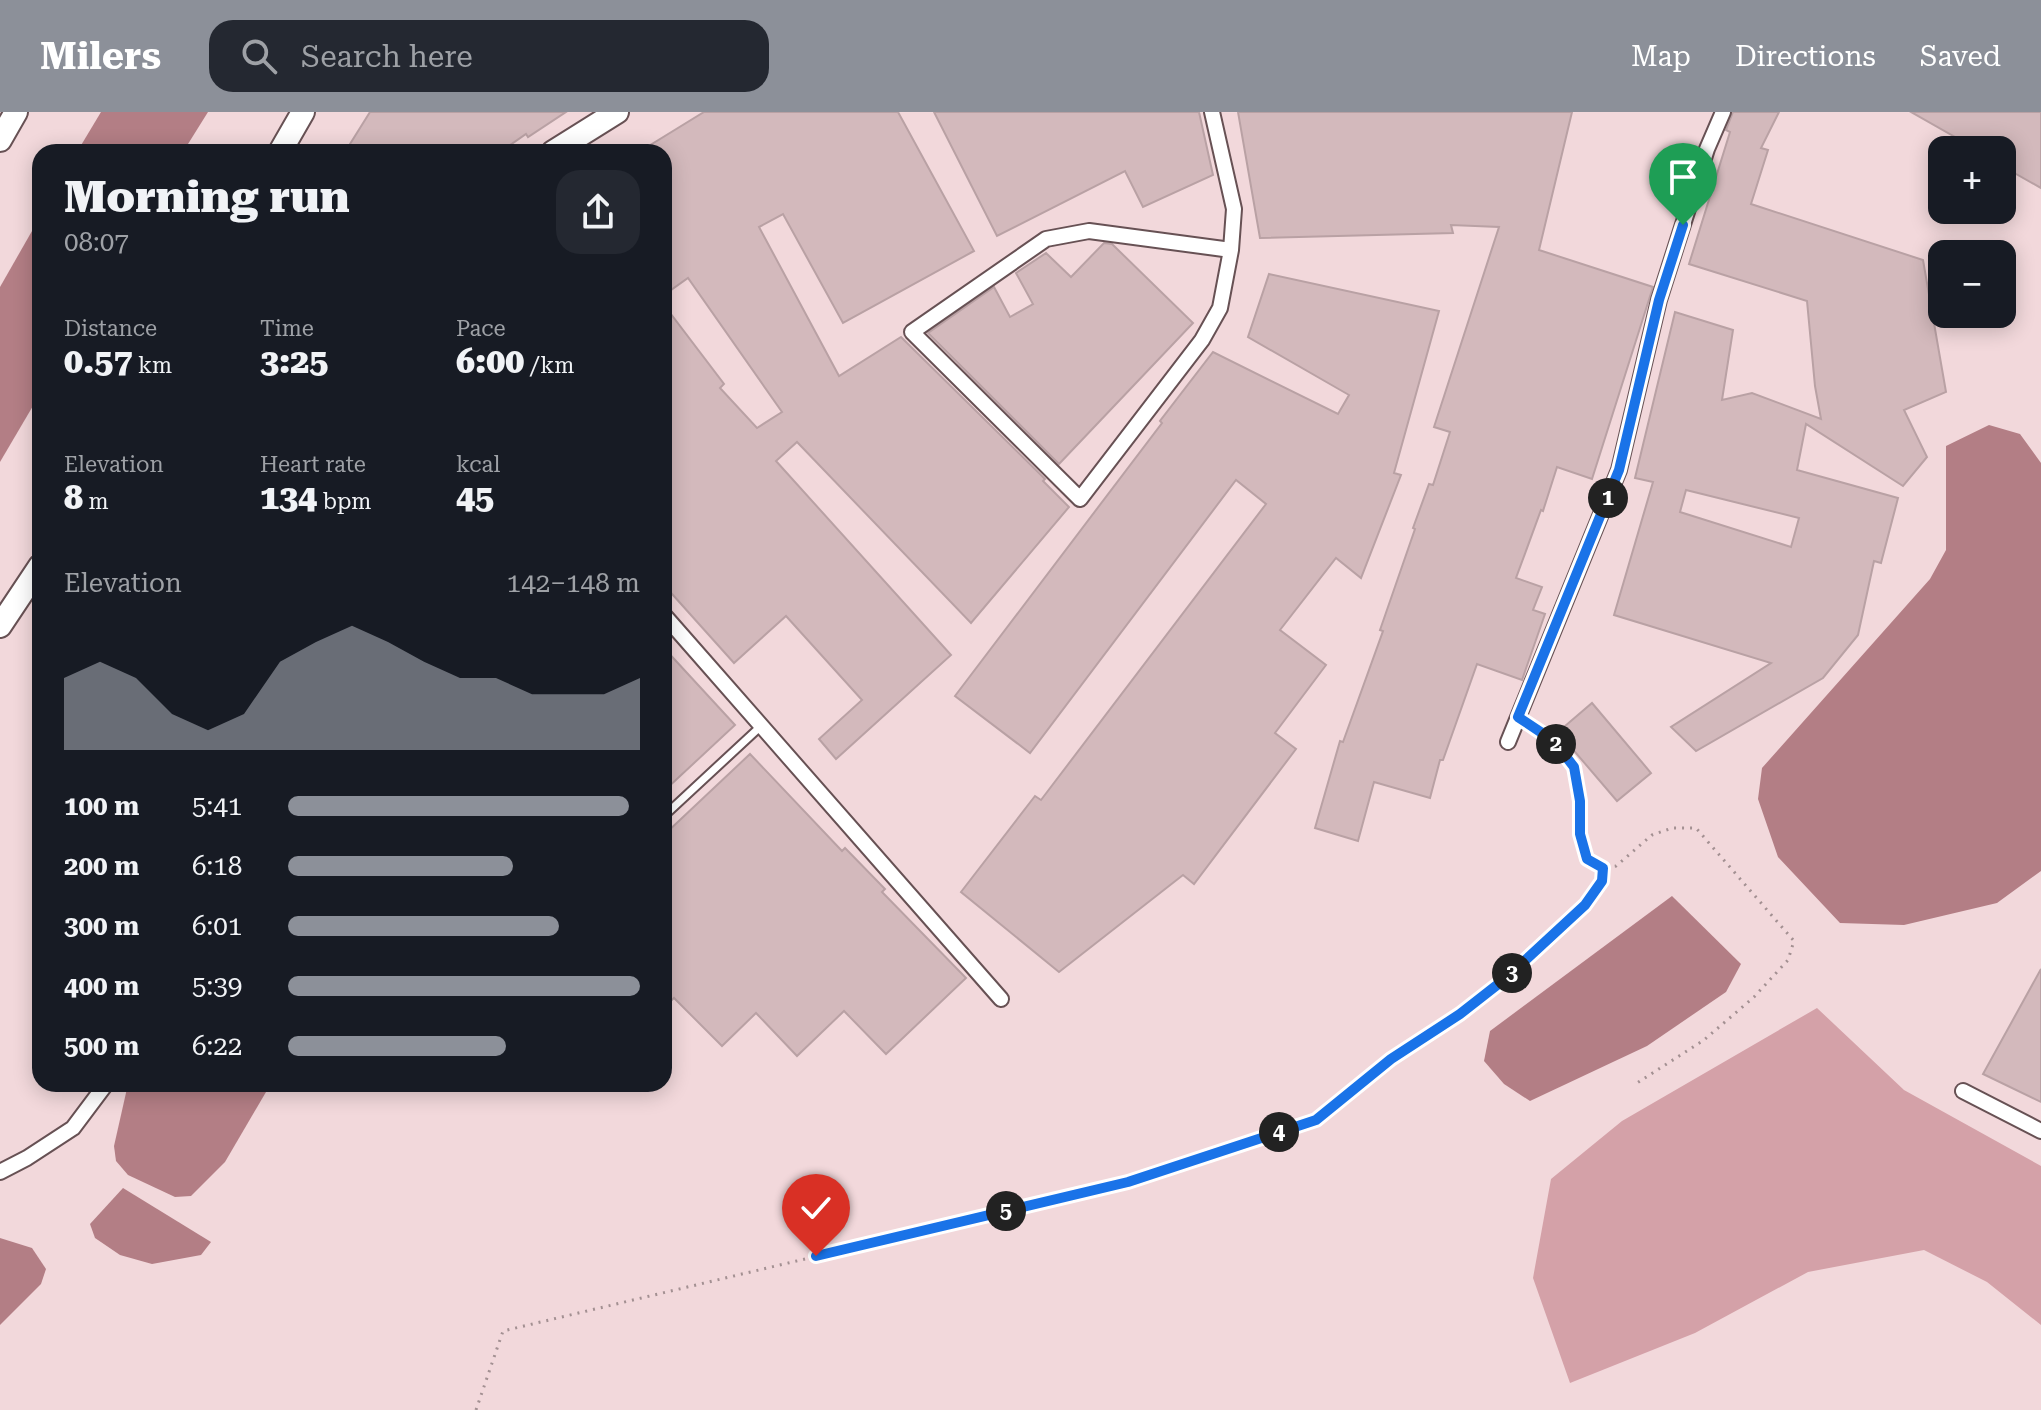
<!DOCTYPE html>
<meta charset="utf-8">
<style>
body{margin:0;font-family:"Roboto Serif",serif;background:#242831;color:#f1f3f6;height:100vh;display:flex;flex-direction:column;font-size:30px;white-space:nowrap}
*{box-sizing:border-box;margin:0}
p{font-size:26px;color:#9ea1a6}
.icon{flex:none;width:44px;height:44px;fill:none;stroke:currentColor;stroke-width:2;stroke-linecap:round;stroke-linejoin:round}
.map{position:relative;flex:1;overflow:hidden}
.sheet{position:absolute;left:32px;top:32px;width:640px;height:948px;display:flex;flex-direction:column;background:#171b24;border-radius:24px;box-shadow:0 4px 20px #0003}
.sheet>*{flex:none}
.tools{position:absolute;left:1928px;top:24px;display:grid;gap:16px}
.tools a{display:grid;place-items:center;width:88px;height:88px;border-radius:16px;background:#171b24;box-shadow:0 4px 20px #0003;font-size:40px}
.pin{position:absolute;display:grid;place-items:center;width:68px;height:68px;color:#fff;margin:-82px -34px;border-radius:50% 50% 50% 0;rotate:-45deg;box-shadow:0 0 8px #0007}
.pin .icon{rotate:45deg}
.km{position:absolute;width:40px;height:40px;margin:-20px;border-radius:50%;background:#222;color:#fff;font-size:22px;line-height:40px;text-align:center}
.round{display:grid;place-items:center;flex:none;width:84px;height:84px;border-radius:24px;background:#242831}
.headline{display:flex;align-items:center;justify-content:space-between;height:136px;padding:0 32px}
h1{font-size:44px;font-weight:800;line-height:60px}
.stats{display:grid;grid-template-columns:repeat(3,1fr);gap:12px;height:136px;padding:8px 32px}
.stats div{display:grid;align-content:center}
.stats b{font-size:34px;font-weight:800}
.stats small{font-size:22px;font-weight:400}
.stats p{font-size:22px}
.chart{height:224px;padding:16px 32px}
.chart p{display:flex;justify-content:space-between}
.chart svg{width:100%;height:144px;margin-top:8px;fill:#8c9099;opacity:.7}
ul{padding:0 32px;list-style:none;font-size:26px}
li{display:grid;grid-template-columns:128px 96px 1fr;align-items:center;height:60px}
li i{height:20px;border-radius:10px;background:#8c9099}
header{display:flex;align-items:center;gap:48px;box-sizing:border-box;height:112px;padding:0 40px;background:#8c9099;color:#fff}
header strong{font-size:38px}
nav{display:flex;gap:44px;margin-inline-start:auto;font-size:28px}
.search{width:560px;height:72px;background:#242831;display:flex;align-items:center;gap:20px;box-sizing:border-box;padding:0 28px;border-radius:24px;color:#9ea1a6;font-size:30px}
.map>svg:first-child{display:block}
</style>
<header>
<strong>Milers</strong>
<div class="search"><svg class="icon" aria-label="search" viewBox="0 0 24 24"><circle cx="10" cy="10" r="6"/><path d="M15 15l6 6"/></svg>Search here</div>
<nav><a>Map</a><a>Directions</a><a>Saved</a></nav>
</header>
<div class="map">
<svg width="2041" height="1298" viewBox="0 0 2041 1298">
<rect width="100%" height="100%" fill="#f2d8db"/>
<path fill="#d4a1a8" d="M1817 896 1904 978 2041 1054V1213L1987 1170 1924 1138 1808 1160 1695 1221 1570 1271 1533 1166 1551 1067 1622 1009Z"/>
<g fill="#b37e85">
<path d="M101 0H208L183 40H77Z"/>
<path d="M40 105V282L0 350V175Z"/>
<path d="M1989 313 2020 322 2041 351V759L1997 791 1904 813 1840 811 1778 745 1758 687 1762 656 1930 467 1946 438V334Z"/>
<path d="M1672 784 1741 852 1726 880 1647 934 1530 989 1504 972 1484 949 1490 919Z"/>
<path d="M128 972H266V980L225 1050 191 1084 175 1085 128 1063 116 1049 114 1034Z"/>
<path d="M123 1076 211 1130 201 1143 152 1152 120 1143 95 1126 90 1112Z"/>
<path d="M0 1126 32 1136 46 1157 41 1172 0 1213Z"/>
</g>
<g fill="#d3b9bc" stroke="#b9a1a4" stroke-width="2" fill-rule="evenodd">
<path d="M370 0H566L528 25 526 22 500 40H345Z"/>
<path d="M704 0H898L974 139 843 211 783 102 759 115 839 264 901 225 1045 367 1043 369 1069 395 971 511 797 330 776 349 951 543 836 647 819 627 862 588 786 504 734 551 664 473V193L724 272 720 276 757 316 782 300 688 166 664 183V40H639Z"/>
<path d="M934 0H1199L1213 63 1143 95 1125 59 997 124Z"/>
<path d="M1238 0H1572L1539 138 1653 175 1592 367 1557 355 1543 399 1541 398 1516 466 1542 475 1533 498 1545 502 1522 568 1477 552 1443 648H1440L1430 686 1374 670 1358 729 1315 716 1340 629 1343 630 1383 519 1380 518 1415 417 1413 416 1429 372 1433 373 1450 320 1434 315 1499 115 1451 113 1453 121 1260 126Z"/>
<path d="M1733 0H1779L1761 36 1768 38 1751 92 1923 148 1946 280 1904 298 1927 345 1903 374 1806 312 1797 358 1898 386 1881 451 1874 449 1858 523 1823 566 1696 639 1671 615 1771 551 1614 503 1653 370 1635 366 1675 200 1733 218 1722 288 1752 281 1821 307 1815 274 1807 189 1689 152 1730 20 1726 18ZM1686 378 1799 406 1791 435 1680 400Z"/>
<path d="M1911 0H2041V76L2002 54V38H1978Z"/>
<path d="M1104 131 1112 132 1193 211 1059 352 928 221 994 175 1010 205 1033 192 1016 161 1046 141 1071 165Z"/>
<path d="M1269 162 1439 199 1394 361 1401 363 1361 466 1336 446 1280 518 1326 553 1275 621 1296 637 1194 772 1183 763 1059 860 961 780 1035 684 1041 688 1266 392 1236 368 1030 641 955 584 1162 311 1160 309 1213 240 1338 302 1349 283 1248 225Z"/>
<path d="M664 536 735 613 664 679Z"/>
<path d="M1592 591 1651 661 1617 689 1558 620Z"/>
<path d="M750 642 842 739 845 736 885 777 882 780 966 866 886 942 844 899 797 944 756 901 722 934 674 886 664 895V723Z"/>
<path d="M2041 857V990L1983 962Z"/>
</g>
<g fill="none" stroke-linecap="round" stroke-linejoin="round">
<g stroke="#675154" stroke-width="11">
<path id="lane" d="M664 704 761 614"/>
</g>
<g stroke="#675154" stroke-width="18">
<g id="street">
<path d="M1212 0 1234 97 1231 138 1220 196 1202 228 1080 387 912 220 1046 127 1089 119 1231 138"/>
<path d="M664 503 1001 887"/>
<path d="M1508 630 1619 358 1659 188 1707 37 1723 0"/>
<path d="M1963 979 2041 1019"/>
<path d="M0 1060 27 1046 73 1016 106 972"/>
</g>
</g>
<g stroke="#675154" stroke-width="26">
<g id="secondary">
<path d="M0 28 16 0"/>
<path d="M280 40 303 0"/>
<path d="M553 40 617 0"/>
<path d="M0 514 40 454"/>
</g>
</g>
<g stroke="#a39092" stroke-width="3" stroke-dasharray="2 6" stroke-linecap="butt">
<path d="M1531 614 1554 629 1574 655 1580 689V722L1587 747 1603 756 1616 754 1652 723 1672 716H1696L1794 829 1788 848 1754 885 1704 928 1637 971"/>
<path d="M476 1298 503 1219 1128 1070 1316 1008 1391 947 1460 902 1506 866 1585 793 1602 769 1603 756"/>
</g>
<use href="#lane" stroke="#fff" stroke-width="7"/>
<use href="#street" stroke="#fff" stroke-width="14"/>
<use href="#secondary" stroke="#fff" stroke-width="22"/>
</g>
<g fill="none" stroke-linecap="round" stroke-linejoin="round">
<g stroke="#fff" stroke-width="16">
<path id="route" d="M816 1144 1128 1070 1316 1008 1391 947 1460 902 1506 866 1585 793 1602 769 1603 756 1587 747 1580 722V689L1574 655 1554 629 1518 605 1619 358 1659 188 1683 113"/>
</g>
<use href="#route" stroke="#1a73e8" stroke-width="10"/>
</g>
</svg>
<div class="tools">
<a>+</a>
<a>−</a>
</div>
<div class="pin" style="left:1683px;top:113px;background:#1e9e55"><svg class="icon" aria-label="arrive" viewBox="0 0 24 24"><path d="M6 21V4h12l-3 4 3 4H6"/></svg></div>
<div class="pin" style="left:816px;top:1144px;background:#d93025"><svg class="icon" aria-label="check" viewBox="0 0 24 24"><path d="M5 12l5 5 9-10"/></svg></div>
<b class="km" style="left:1608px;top:386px">1</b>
<b class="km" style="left:1556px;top:632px">2</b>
<b class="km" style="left:1512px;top:861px">3</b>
<b class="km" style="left:1279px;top:1020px">4</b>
<b class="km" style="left:1006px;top:1099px">5</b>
<section class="sheet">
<div class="headline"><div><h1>Morning run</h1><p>08:07</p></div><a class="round"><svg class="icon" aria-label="share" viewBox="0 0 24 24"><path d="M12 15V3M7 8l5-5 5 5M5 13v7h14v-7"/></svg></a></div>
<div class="stats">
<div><p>Distance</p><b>0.57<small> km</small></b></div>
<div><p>Time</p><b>3:25</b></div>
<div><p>Pace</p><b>6:00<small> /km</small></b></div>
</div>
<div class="stats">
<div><p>Elevation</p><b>8<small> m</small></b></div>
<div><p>Heart rate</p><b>134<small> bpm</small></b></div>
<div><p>kcal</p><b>45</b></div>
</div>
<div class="chart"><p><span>Elevation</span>142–148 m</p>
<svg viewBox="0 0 160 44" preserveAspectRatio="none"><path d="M0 44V22L10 17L20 22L30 33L40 38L50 33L60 17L70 11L80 6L90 11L100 17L110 22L120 22L130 27L140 27L150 27L160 22V44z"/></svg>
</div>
<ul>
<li><b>100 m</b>5:41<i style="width:97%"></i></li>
<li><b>200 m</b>6:18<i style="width:64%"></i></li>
<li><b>300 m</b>6:01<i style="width:77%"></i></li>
<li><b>400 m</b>5:39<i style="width:100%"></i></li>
<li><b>500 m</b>6:22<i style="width:62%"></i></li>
</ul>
</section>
</div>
